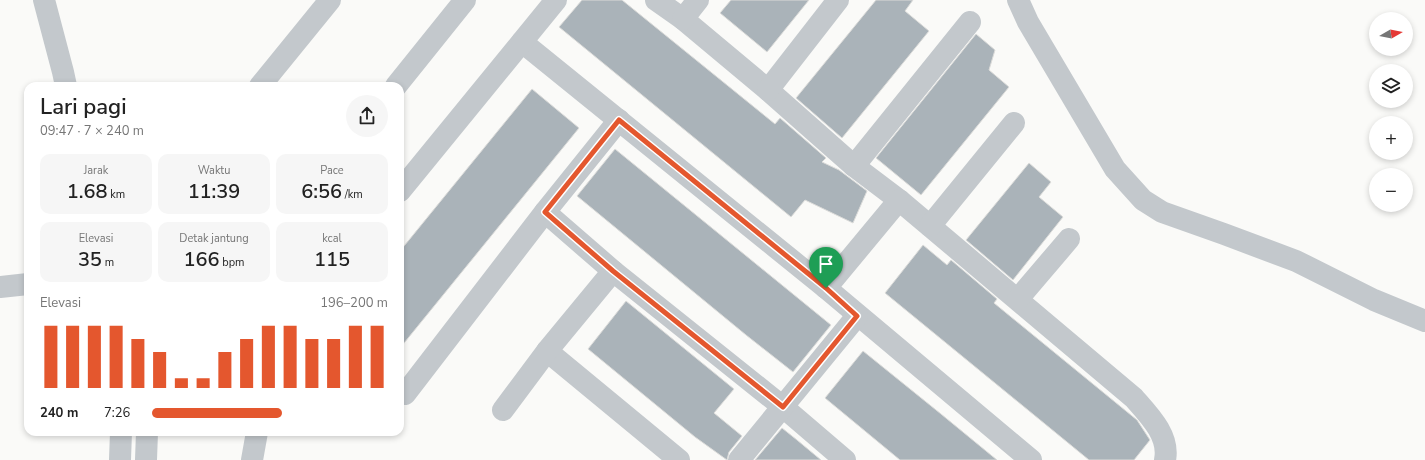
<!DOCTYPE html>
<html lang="id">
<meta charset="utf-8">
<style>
body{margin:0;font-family:"Nunito Sans",sans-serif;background:#f6f6f6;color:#222;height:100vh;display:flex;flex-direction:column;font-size:15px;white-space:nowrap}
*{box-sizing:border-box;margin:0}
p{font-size:13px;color:#767676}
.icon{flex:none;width:22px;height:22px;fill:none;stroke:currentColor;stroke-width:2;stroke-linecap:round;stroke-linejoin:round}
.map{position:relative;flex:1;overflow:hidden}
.side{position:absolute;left:24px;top:82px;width:380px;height:354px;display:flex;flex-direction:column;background:#fff;border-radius:12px;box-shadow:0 2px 6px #0003}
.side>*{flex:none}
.needle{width:26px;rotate:81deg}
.fabs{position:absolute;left:1369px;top:12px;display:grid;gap:8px}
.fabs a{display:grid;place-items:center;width:44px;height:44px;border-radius:50%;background:#fff;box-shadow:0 2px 6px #0003;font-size:20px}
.pin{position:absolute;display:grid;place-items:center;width:34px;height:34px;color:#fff;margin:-41px -17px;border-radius:50% 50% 50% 0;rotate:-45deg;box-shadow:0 0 4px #0007}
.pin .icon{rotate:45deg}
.round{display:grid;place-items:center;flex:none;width:42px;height:42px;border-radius:21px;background:#f6f6f6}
.headline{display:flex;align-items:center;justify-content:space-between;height:68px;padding:0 16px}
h1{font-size:22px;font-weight:600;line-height:30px}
.stats{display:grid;grid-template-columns:repeat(3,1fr);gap:6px;height:68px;padding:4px 16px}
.stats div{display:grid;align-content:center;border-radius:10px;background:#f6f6f6;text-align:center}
.stats b{font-size:20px;font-weight:600}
.stats small{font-size:11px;font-weight:400}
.stats p{font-size:11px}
.chart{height:112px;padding:8px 16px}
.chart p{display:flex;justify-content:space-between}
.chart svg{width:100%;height:72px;margin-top:4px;stroke:#e4572e;stroke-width:6}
ul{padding:0 16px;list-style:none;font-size:13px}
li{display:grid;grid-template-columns:64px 48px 1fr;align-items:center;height:30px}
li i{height:10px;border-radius:5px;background:#e4572e}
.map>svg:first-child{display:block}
</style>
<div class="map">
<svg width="1425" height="460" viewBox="0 0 1425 460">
<rect width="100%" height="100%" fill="#fafaf8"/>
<g fill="#aab3b9" stroke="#dcdcda">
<path d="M582 0H622L775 124 780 118 826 158 822 162 839 170 867 191 853 223 805 200 791 217 559 27Z"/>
<path d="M731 0H809L767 52 720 13Z"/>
<path d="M876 0H913L905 11 929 31 842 138 796 98Z"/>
<path d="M976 34 995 50 989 70 1009 87 921 195 876 158Z"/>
<path d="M532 89 579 128 400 348V251Z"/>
<path d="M615 149 831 325 793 372 746 335 577 196Z"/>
<path d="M1029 163 1051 182 1039 197 1063 217 1013 280 966 240Z"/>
<path d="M923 245 947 265 951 260 997 299 994 303 1137 420 1150 440 1134 460H1089L885 293Z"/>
<path d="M626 301 734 389 714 413 742 436 729 452 727 460 695 437 588 349Z"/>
<path d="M863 351 941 414 997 460H900L848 417 825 398Z"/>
<path d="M782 428 797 440 821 460H755Z"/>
</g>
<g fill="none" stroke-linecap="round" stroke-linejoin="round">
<g stroke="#c3c8cc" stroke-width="22">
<path d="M44 0 63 72 66 86"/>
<path d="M656 0 683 19 768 90 854 166 899 200 1134 398C1149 415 1170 436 1165 460"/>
<path d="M1018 0 1028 22 1115 169 1143 200 1162 212 1224 234 1296 261 1374 300 1425 321"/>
<path d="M683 19 698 0"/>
<path d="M522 42 826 288 1031 460"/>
<path d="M260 86 330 0"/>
<path d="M396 86 465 0"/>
<path d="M768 90 838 0"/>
<path d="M854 166 970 22"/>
<path d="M400 191 556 0"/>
<path d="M545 212 613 271 783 407 845 460"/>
<path d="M930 226 1014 123"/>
<path d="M0 287 28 284"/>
<path d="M826 288 899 200"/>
<path d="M1018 299 1069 239"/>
<path d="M547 351 679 460"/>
<path d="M405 394 545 212 619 120"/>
<path d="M503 410 547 351 613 271"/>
<path d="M120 460 121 432"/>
<path d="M146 460 147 432"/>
<path d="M252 460 257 432"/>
<path d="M739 460 857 316"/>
</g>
</g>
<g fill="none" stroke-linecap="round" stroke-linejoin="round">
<g stroke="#fff" stroke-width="8">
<path id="route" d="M619 120 826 288 857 316 783 407 613 271 545 212Z"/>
</g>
<use href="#route" stroke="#e4572e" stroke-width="5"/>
</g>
</svg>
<div class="fabs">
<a><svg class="needle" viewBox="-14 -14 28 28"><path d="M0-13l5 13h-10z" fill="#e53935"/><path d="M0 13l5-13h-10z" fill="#767676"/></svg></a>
<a><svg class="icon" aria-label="layers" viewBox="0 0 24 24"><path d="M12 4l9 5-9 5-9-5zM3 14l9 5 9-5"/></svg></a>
<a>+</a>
<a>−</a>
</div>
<div class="pin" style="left:826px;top:288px;background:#1e9e55"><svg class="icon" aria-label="arrive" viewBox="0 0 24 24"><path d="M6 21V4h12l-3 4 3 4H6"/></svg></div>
<section class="side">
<div class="headline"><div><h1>Lari pagi</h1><p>09:47 · 7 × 240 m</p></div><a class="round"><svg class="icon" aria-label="share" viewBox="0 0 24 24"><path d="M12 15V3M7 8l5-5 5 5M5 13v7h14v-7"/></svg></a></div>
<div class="stats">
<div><p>Jarak</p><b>1.68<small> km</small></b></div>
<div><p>Waktu</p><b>11:39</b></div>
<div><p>Pace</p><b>6:56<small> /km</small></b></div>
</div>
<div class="stats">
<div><p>Elevasi</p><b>35<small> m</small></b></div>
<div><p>Detak jantung</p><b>166<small> bpm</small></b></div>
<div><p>kcal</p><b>115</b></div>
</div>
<div class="chart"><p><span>Elevasi</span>196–200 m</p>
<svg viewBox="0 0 160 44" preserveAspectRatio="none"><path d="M5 44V6M15 44V6M25 44V6M35 44V6M45 44V14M55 44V22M65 44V38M75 44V38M85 44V22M95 44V14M105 44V6M115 44V6M125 44V14M135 44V14M145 44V6M155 44V6"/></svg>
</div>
<ul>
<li><b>240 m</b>7:26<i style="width:55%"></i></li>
</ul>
</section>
</div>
